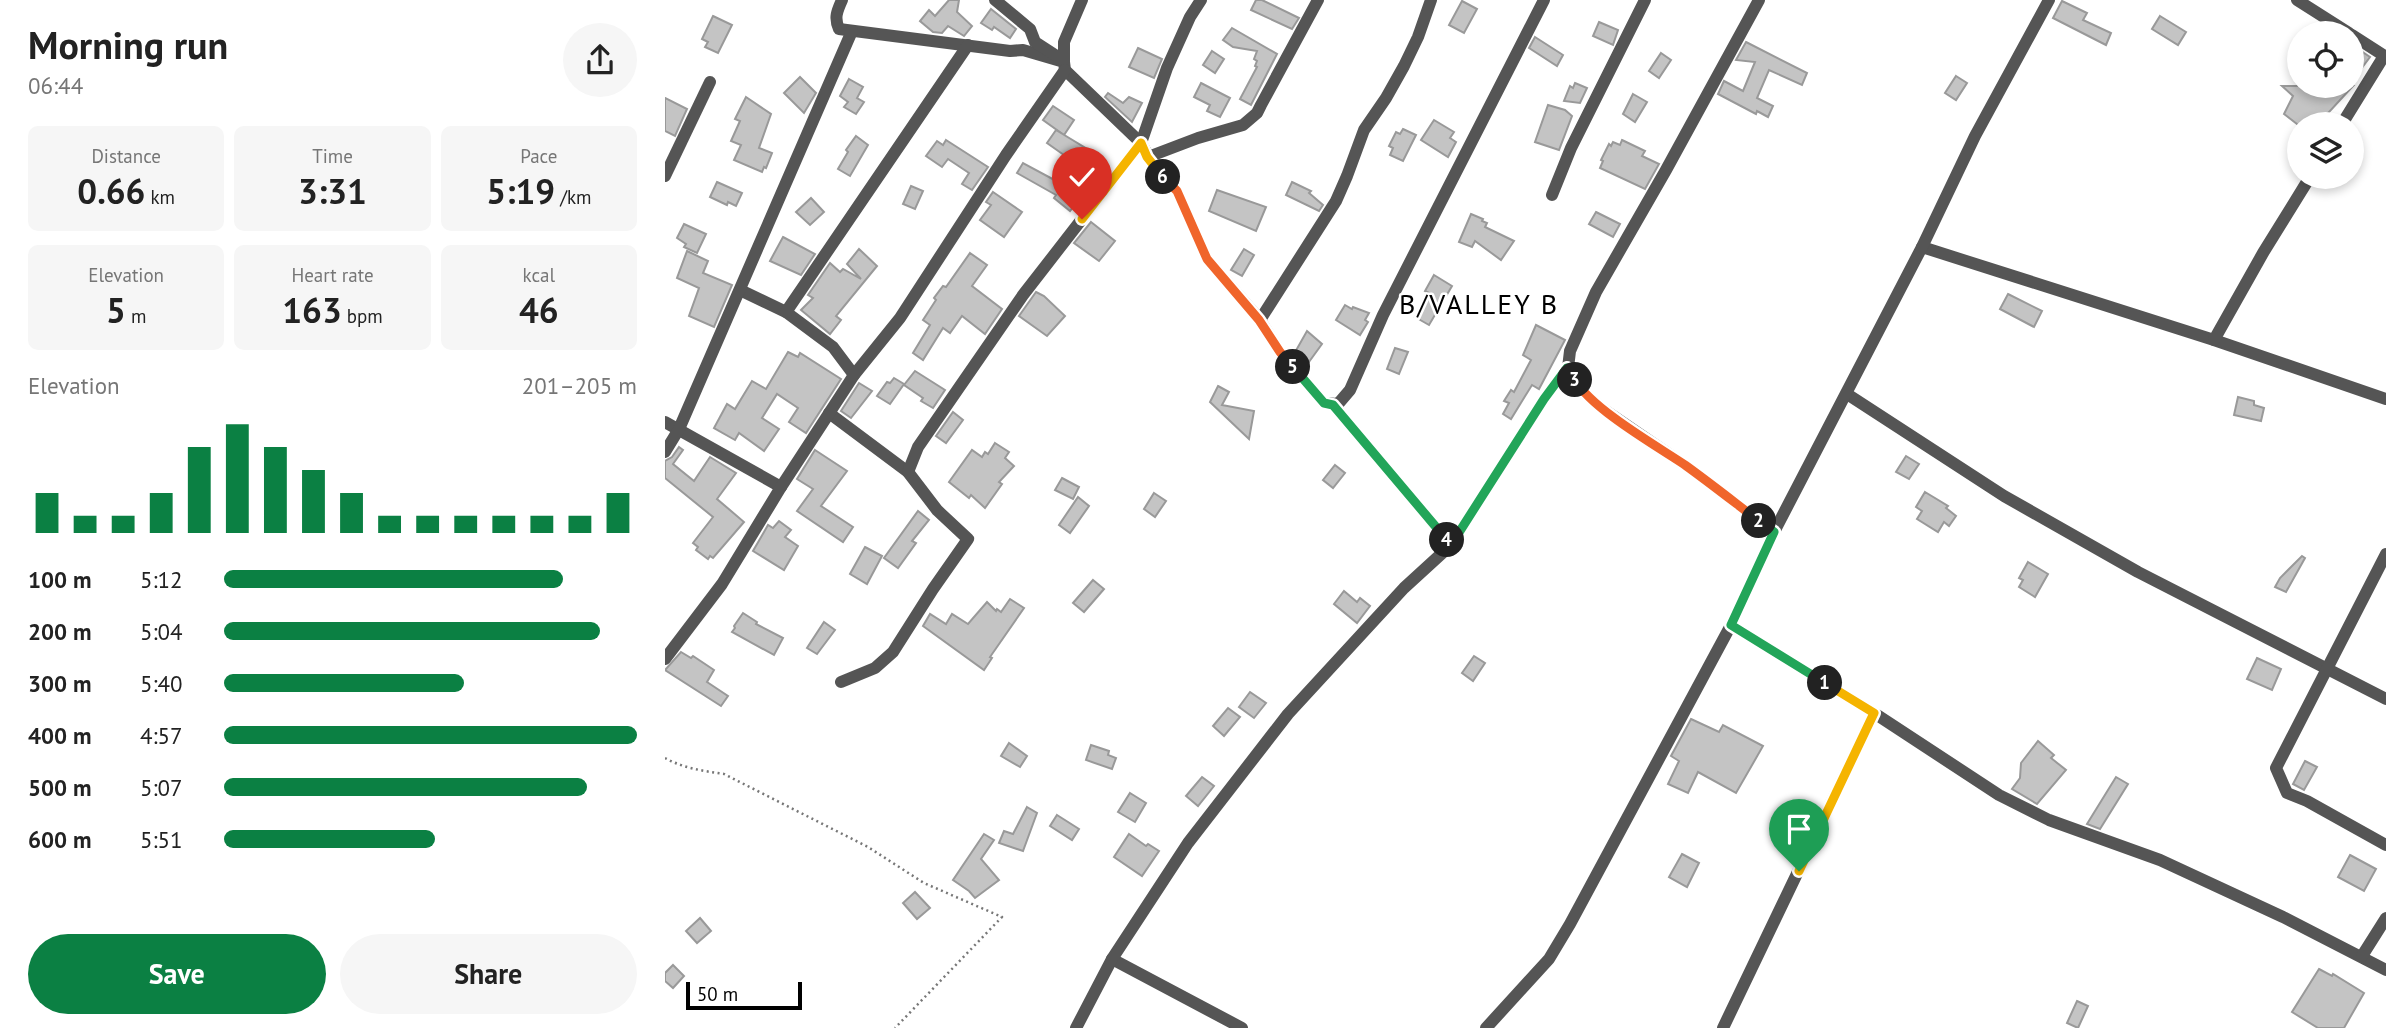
<!DOCTYPE html>
<meta charset="utf-8">
<style>
body{margin:0;font-family:"PT Sans",sans-serif;background:#f6f6f6;color:#222;height:100vh;display:flex;flex-direction:column;font-size:26px;white-space:nowrap}
*{box-sizing:border-box;margin:0}
p{font-size:23px;color:#767676}
.icon{flex:none;width:38px;height:38px;fill:none;stroke:currentColor;stroke-width:2;stroke-linecap:round;stroke-linejoin:round}
.map{position:relative;flex:1;overflow:hidden}
.details{display:flex;flex-direction:column;background:#fff;width:665px}
.details>*{flex:none}
.fabs{position:absolute;left:1622px;top:21px;display:grid;gap:14px}
.fabs a{display:grid;place-items:center;width:77px;height:77px;border-radius:50%;background:#fff;box-shadow:0 4px 10px #0003;font-size:35px}
.scale{position:absolute;left:21px;bottom:18px;width:116px;box-sizing:border-box;padding-left:7px;border:4px solid #000;border-top:0;font-size:19px;line-height:24px;white-space:nowrap;color:#000;-webkit-text-stroke:5px #fff;paint-order:stroke}
.pin{position:absolute;display:grid;place-items:center;width:60px;height:60px;color:#fff;margin:-72px -30px;border-radius:50% 50% 50% 0;rotate:-45deg;box-shadow:0 0 7px #0007}
.pin .icon{rotate:45deg}
.km{position:absolute;width:35px;height:35px;margin:-18px;border-radius:50%;background:#222;color:#fff;font-size:19px;line-height:35px;text-align:center}
.round{display:grid;place-items:center;flex:none;width:74px;height:74px;border-radius:37px;background:#f6f6f6}
.headline{display:flex;align-items:center;justify-content:space-between;height:119px;padding:0 28px}
h1{font-size:38px;font-weight:800;line-height:52px}
.figures{display:grid;grid-template-columns:repeat(3,1fr);gap:10px;height:119px;padding:7px 28px}
.figures div{display:grid;align-content:center;border-radius:10px;background:#f6f6f6;text-align:center}
.figures b{font-size:35px;font-weight:800}
.figures small{font-size:19px;font-weight:400}
.figures p{font-size:19px}
.chart{height:196px;padding:14px 28px}
.chart p{display:flex;justify-content:space-between}
.chart svg{width:100%;height:126px;margin-top:7px;stroke:#0b8043;stroke-width:6}
.primary-button{display:flex;gap:14px;margin-top:auto;padding:14px 28px}
.primary-button a{flex:1;height:80px;border-radius:42px;background:#0b8043;color:#fff;font-size:28px;font-weight:800;line-height:80px;text-align:center}
.primary-button a+a{background:#f6f6f6;color:#222}
ul{padding:0 28px;list-style:none;font-size:23px}
li{display:grid;grid-template-columns:112px 84px 1fr;align-items:center;height:52px}
li i{height:18px;border-radius:9px;background:#0b8043}
main{display:flex;flex:1;min-height:0}
.map>svg:first-child{display:block}
</style>
<main>
<section class="details">
<div class="headline"><div><h1>Morning run</h1><p>06:44</p></div><a class="round"><svg class="icon" aria-label="share" viewBox="0 0 24 24"><path d="M12 15V3M7 8l5-5 5 5M5 13v7h14v-7"/></svg></a></div>
<div class="figures">
<div><p>Distance</p><b>0.66<small> km</small></b></div>
<div><p>Time</p><b>3:31</b></div>
<div><p>Pace</p><b>5:19<small> /km</small></b></div>
</div>
<div class="figures">
<div><p>Elevation</p><b>5<small> m</small></b></div>
<div><p>Heart rate</p><b>163<small> bpm</small></b></div>
<div><p>kcal</p><b>46</b></div>
</div>
<div class="chart"><p><span>Elevation</span>201–205 m</p>
<svg viewBox="0 0 160 44" preserveAspectRatio="none"><path d="M5 44V30M15 44V38M25 44V38M35 44V30M45 44V14M55 44V6M65 44V14M75 44V22M85 44V30M95 44V38M105 44V38M115 44V38M125 44V38M135 44V38M145 44V38M155 44V30"/></svg>
</div>
<ul>
<li><b>100 m</b>5:12<i style="width:82%"></i></li>
<li><b>200 m</b>5:04<i style="width:91%"></i></li>
<li><b>300 m</b>5:40<i style="width:58%"></i></li>
<li><b>400 m</b>4:57<i style="width:100%"></i></li>
<li><b>500 m</b>5:07<i style="width:88%"></i></li>
<li><b>600 m</b>5:51<i style="width:51%"></i></li>
</ul>
<div class="primary-button"><a>Save</a><a>Share</a></div>
</section>
<div class="map">
<svg width="1721" height="1028" viewBox="0 0 1721 1028">
<rect width="100%" height="100%" fill="#fff"/>
<g fill="#c4c4c4" stroke="#999" stroke-width="2">
<path d="M284 0H294L292 12 307 26 299 36 283 26 277 33 268 32 255 21 264 10 270 16Z"/>
<path d="M591 0H597L634 18 627 29 586 10Z"/>
<path d="M797 1 812 9 799 33 784 25Z"/>
<path d="M1397 1 1422 13 1418 20 1446 33 1441 45 1388 18Z"/>
<path d="M326 9 351 29 345 38 329 27 327 30 316 23Z"/>
<path d="M48 16 67 25 53 53 40 47 43 42 37 39Z"/>
<path d="M1495 16 1521 32 1513 45 1487 29Z"/>
<path d="M934 22 953 30 948 45 928 36Z"/>
<path d="M567 28 612 54 586 105 575 99 592 67 590 66 592 61 589 59 592 51 568 47 558 40Z"/>
<path d="M870 37 898 55 892 66 864 48Z"/>
<path d="M1081 42 1142 73 1137 85 1104 70 1092 98 1108 106 1103 117 1092 111 1091 114 1053 94 1059 81 1078 91 1090 62 1071 60Z"/>
<path d="M1687 45 1705 57 1687 81Z"/>
<path d="M473 48 497 59 489 78 464 67Z"/>
<path d="M547 51 559 59 550 73 538 65Z"/>
<path d="M996 53 1006 60 994 78 984 71Z"/>
<path d="M1291 76 1302 83 1291 100 1280 93Z"/>
<path d="M135 77 151 93 139 113 119 93Z"/>
<path d="M184 79 198 87 192 98 199 102 191 114 179 107 183 102 175 96Z"/>
<path d="M536 83 565 98 555 117 542 111 545 105 529 97Z"/>
<path d="M910 83 922 88 915 103 899 101 905 86 908 88Z"/>
<path d="M1617 86H1688L1653 124H1632L1619 114 1628 96Z"/>
<path d="M443 93 458 103 464 97 477 103 467 122 440 97Z"/>
<path d="M968 94 982 102 970 122 958 114Z"/>
<path d="M81 97 106 114 94 148 107 153 101 168 99 167 97 172 69 160 76 145 66 141 75 121 70 119Z"/>
<path d="M0 98 22 109 10 136 0 131Z"/>
<path d="M883 105 900 110 907 116 894 150 870 142Z"/>
<path d="M388 106 409 120 399 135 378 120Z"/>
<path d="M769 120 789 132 785 138 791 142 783 157 756 140Z"/>
<path d="M738 129 751 135 738 161 725 155 728 148 724 146 731 132 735 134Z"/>
<path d="M391 130 432 155 414 191 418 194 405 211 389 198 391 195 352 173 358 163 395 183 406 160 382 143Z"/>
<path d="M191 136 203 145 185 176 173 169 183 152 181 150Z"/>
<path d="M281 140 323 167 307 190 297 184 304 173 283 159 277 167 261 156 272 141 278 145Z"/>
<path d="M957 140 980 151 977 156 994 164 980 189 935 168 938 161 936 160 944 144 946 146 948 142 955 145Z"/>
<path d="M52 182 77 193 71 206 63 202 62 205 45 197Z"/>
<path d="M627 182 646 191 644 193 658 205 654 211 621 195Z"/>
<path d="M246 186 258 191 250 209 238 204Z"/>
<path d="M552 190 601 207 591 231 544 211Z"/>
<path d="M328 192 357 212 339 237 315 220 326 205 321 202Z"/>
<path d="M146 198 159 212 145 225 131 212Z"/>
<path d="M931 212 955 224 948 237 924 224Z"/>
<path d="M806 214 818 219 817 221 822 223 820 227 849 241 836 260 810 241 807 247 794 242Z"/>
<path d="M426 222 450 241 434 261 409 243Z"/>
<path d="M19 224 41 234 32 253 19 247 21 244 12 238Z"/>
<path d="M118 237 150 254 136 275 105 261Z"/>
<path d="M194 249 212 266 171 316 176 320 165 334 136 310 148 298 143 295 165 263 175 272 178 269 196 279 182 264Z"/>
<path d="M579 249 589 255 577 276 566 270Z"/>
<path d="M22 251 43 261 38 273 67 285 49 327 24 316 34 288 12 278Z"/>
<path d="M305 253 322 265 307 286 337 309 320 334 297 316 285 333 278 328 258 360 248 353 265 325 258 320 271 300 269 298 278 286 281 287Z"/>
<path d="M769 275 787 286 764 325 750 317 764 293 760 291Z"/>
<path d="M371 292 379 296 400 316 382 336 354 316Z"/>
<path d="M1343 294 1377 311 1369 327 1335 309Z"/>
<path d="M680 305 687 309 688 307 704 313 700 320 703 322 695 335 671 320Z"/>
<path d="M871 325 900 340 874 389 867 385 846 419 838 414 844 403 839 401 846 390 849 392 866 360 858 355Z"/>
<path d="M642 331 657 344 641 366 629 354Z"/>
<path d="M730 348 743 352 734 374 722 369Z"/>
<path d="M123 352 133 357 135 353 176 379 141 433 124 422 133 408 112 394 97 418 114 429 99 451 74 433 70 440 49 428 62 404 70 409 87 381 101 389Z"/>
<path d="M250 371 280 390 268 408 256 401 258 398 239 385Z"/>
<path d="M229 378 239 384 225 404 212 396 222 382 225 383Z"/>
<path d="M194 383 207 391 186 418 176 411Z"/>
<path d="M553 386 564 392 557 405 589 411 584 439 545 402Z"/>
<path d="M1573 397 1589 401V405L1599 408 1596 421 1569 415Z"/>
<path d="M288 412 298 420 281 443 271 436Z"/>
<path d="M330 443 344 452 340 458 349 466 334 482 337 484 320 508 306 495 304 498 284 482 307 450 317 457 320 452 323 454Z"/>
<path d="M14 447 18 450 8 464 29 481 45 457 71 473 52 499 79 522 48 558 45 556 43 559 31 550 33 547 28 543 48 517 0 478V461L7 457Z"/>
<path d="M150 450 182 471 156 506 188 527 178 542 132 511 148 489 132 479Z"/>
<path d="M1241 456 1254 464 1244 479 1231 472Z"/>
<path d="M670 465 680 473 668 488 658 480Z"/>
<path d="M397 478 414 487 408 499 390 490Z"/>
<path d="M1260 492 1283 506 1281 508 1291 516 1284 526 1279 522 1273 532 1252 519 1257 511 1251 507Z"/>
<path d="M489 493 501 501 490 517 479 509Z"/>
<path d="M413 497 424 506 405 533 394 525Z"/>
<path d="M253 511 264 520 247 541 251 543 233 568 219 558Z"/>
<path d="M114 521 126 530 120 537 133 546 119 570 88 551 103 525 108 528Z"/>
<path d="M200 547 217 556 202 584 185 574Z"/>
<path d="M1637 556 1640 558 1621 592 1610 587 1615 578Z"/>
<path d="M1363 562 1383 574 1370 597 1354 587 1358 580 1354 578Z"/>
<path d="M428 580 439 589 419 612 408 603Z"/>
<path d="M679 591 692 602 695 598 705 606 692 623 669 604Z"/>
<path d="M345 599 359 608 325 657 327 658 319 670 258 626 265 614 281 624 287 614 303 624 322 602 331 611 332 609 336 612Z"/>
<path d="M78 613 92 622 91 624 118 638 109 655 67 632 70 628 69 626Z"/>
<path d="M159 622 170 630 152 654 142 648Z"/>
<path d="M16 652 26 658 28 656 49 670 42 682 63 696 56 706 0 670Z"/>
<path d="M809 656 820 663 808 681 797 673Z"/>
<path d="M1592 658 1616 669 1607 690 1582 679Z"/>
<path d="M585 692 601 703 589 718 574 707Z"/>
<path d="M563 708 575 717 559 736 548 726Z"/>
<path d="M1026 719 1054 732 1058 725 1098 746 1071 793 1033 772 1023 793 1003 784 1014 761 1006 756Z"/>
<path d="M1373 741 1389 755 1386 758 1401 770 1372 804 1347 789 1355 778 1356 763Z"/>
<path d="M344 743 362 756 355 767 336 756Z"/>
<path d="M426 745 444 751 443 755 451 758 447 769 421 760Z"/>
<path d="M1640 761 1652 767 1639 790 1628 784Z"/>
<path d="M537 777 549 786 533 806 521 796Z"/>
<path d="M1451 777 1463 784 1435 829 1422 824Z"/>
<path d="M465 793 481 803 470 822 453 812Z"/>
<path d="M362 807 372 813 358 851 334 843 339 831 348 834Z"/>
<path d="M392 815 414 829 407 840 385 826Z"/>
<path d="M319 834 329 840 316 859 334 880 310 898 304 891 288 880Z"/>
<path d="M464 834 481 846 483 844 494 851 477 876 449 857Z"/>
<path d="M1017 854 1034 863 1022 887 1004 877Z"/>
<path d="M1685 855 1711 869 1699 891 1673 877Z"/>
<path d="M250 892 265 908 252 919 238 903Z"/>
<path d="M35 918 46 931 32 943 21 931Z"/>
<path d="M8 965 19 976 8 988 0 981V973Z"/>
<path d="M1654 969 1667 976 1668 974 1699 993 1679 1028H1653L1627 1012Z"/>
<path d="M1412 1001 1423 1006 1413 1028 1402 1023Z"/>
</g>
<g fill="none" stroke-linecap="round" stroke-linejoin="round">
<path stroke="#777" stroke-width="2.5" stroke-dasharray="2 3.5" stroke-linecap="butt" d="M0 758C18 768 38 771 59 774L203 847 259 883 337 917 230 1028"/>
<g stroke="#555" stroke-width="12">
<path d="M177 0C172 11 169 18 174 29L345 51 358 50 399 62 400 70 476 143 490 168 512 191 542 259 595 320 615 352 659 403 673 404 685 390 718 315 879 0"/>
<path d="M330 0 365 29 370 42 390 55"/>
<path d="M1094 0 1001 170 931 292 905 351 903 368 914 387 935 407 1024 468 1109 532"/>
<path d="M1632 0 1684 33"/>
<path d="M1687 35 1721 57"/>
<path d="M399 62V42L417 0"/>
<path d="M1677 124 1719 56"/>
<path d="M483 157 533 138 578 125 592 113 596 105 653 0"/>
<path d="M0 176 45 82"/>
<path d="M887 195 906 148 980 0"/>
<path d="M1257 247 1549 340 1721 399"/>
<path d="M75 290 121 312 168 347 189 375"/>
<path d="M121 312 303 45"/>
<path d="M595 320 671 201 682 176 699 130 721 98 739 66 753 37 766 0"/>
<path d="M1549 340 1598 253 1645 177"/>
<path d="M1182 394 1339 496 1473 572 1721 699"/>
<path d="M668 405 786 545"/>
<path d="M164 413 243 472 272 510 303 539 268 589 228 652 210 668 176 682"/>
<path d="M0 422 116 487"/>
<path d="M0 452 14 429 187 31"/>
<path d="M243 472 253 447 358 295 476 143 502 68 525 17 536 0"/>
<path d="M1721 554 1611 768 1622 793 1642 801 1721 845"/>
<path d="M1066 625 1209 713 1334 795 1384 820 1495 860 1618 917 1721 970"/>
<path d="M0 659 57 584 116 487 189 375 235 318 341 155 400 70"/>
<path d="M1697 956 1721 918"/>
<path d="M447 959 577 1028"/>
<path d="M411 1028 447 959 523 843 623 714 739 588 786 545 879 399 903 368"/>
<path d="M821 1028 884 959 905 924 1066 625 1109 532 1257 247 1310 136 1384 0"/>
<path d="M1058 1028 1209 713"/>
</g>
</g>
<g fill="none" stroke-linecap="round" stroke-linejoin="round">
<g stroke="#fff" stroke-width="14">
<path id="split-1" d="M1134 871 1209 713 1160 683"/>
</g>
<g stroke="#fff" stroke-width="14">
<path id="split-2" d="M1094 521 1109 532 1066 625 1160 683"/>
</g>
<g stroke="#fff" stroke-width="14">
<path id="split-3" d="M910 380C927 409 990 445 1020 465 1045 483 1069 502 1094 521"/>
</g>
<g stroke="#fff" stroke-width="14">
<path id="split-4" d="M782 540 786 545 879 399 902 368 910 380"/>
</g>
<g stroke="#fff" stroke-width="14">
<path id="split-5" d="M628 367 659 403 668 405 782 540"/>
</g>
<g stroke="#fff" stroke-width="14">
<path id="split-6" d="M498 177 512 191 542 259 594 320 615 352 628 367"/>
</g>
<g stroke="#fff" stroke-width="14">
<path id="split-7" d="M417 219 476 143 482 157 498 177"/>
</g>
<use href="#split-1" stroke="#f5b400" stroke-width="9"/>
<use href="#split-2" stroke="#22a559" stroke-width="9"/>
<use href="#split-3" stroke="#f0652b" stroke-width="9"/>
<use href="#split-4" stroke="#22a559" stroke-width="9"/>
<use href="#split-5" stroke="#22a559" stroke-width="9"/>
<use href="#split-6" stroke="#f0652b" stroke-width="9"/>
<use href="#split-7" stroke="#f5b400" stroke-width="9"/>
</g>
<g text-anchor="middle" stroke-width="5" stroke-linejoin="round" paint-order="stroke">
<g font-size="28" letter-spacing="2" fill="#000" stroke="#fff">
<text x="814" y="314">B/VALLEY B</text>
</g>
</g>
</svg>
<div class="fabs">
<a><svg class="icon" aria-label="locate" viewBox="0 0 24 24"><circle cx="12" cy="12" r="6"/><path d="M12 2v4M12 18v4M2 12h4M18 12h4"/></svg></a>
<a><svg class="icon" aria-label="layers" viewBox="0 0 24 24"><path d="M12 4l9 5-9 5-9-5zM3 14l9 5 9-5"/></svg></a>
</div>
<div class="scale">50 m</div>
<div class="pin" style="left:1134px;top:871px;background:#1e9e55"><svg class="icon" aria-label="arrive" viewBox="0 0 24 24"><path d="M6 21V4h12l-3 4 3 4H6"/></svg></div>
<div class="pin" style="left:417px;top:219px;background:#d93025"><svg class="icon" aria-label="check" viewBox="0 0 24 24"><path d="M5 12l5 5 9-10"/></svg></div>
<b class="km" style="left:1160px;top:683px">1</b>
<b class="km" style="left:1094px;top:521px">2</b>
<b class="km" style="left:910px;top:380px">3</b>
<b class="km" style="left:782px;top:540px">4</b>
<b class="km" style="left:628px;top:367px">5</b>
<b class="km" style="left:498px;top:177px">6</b>
</div>
</main>
